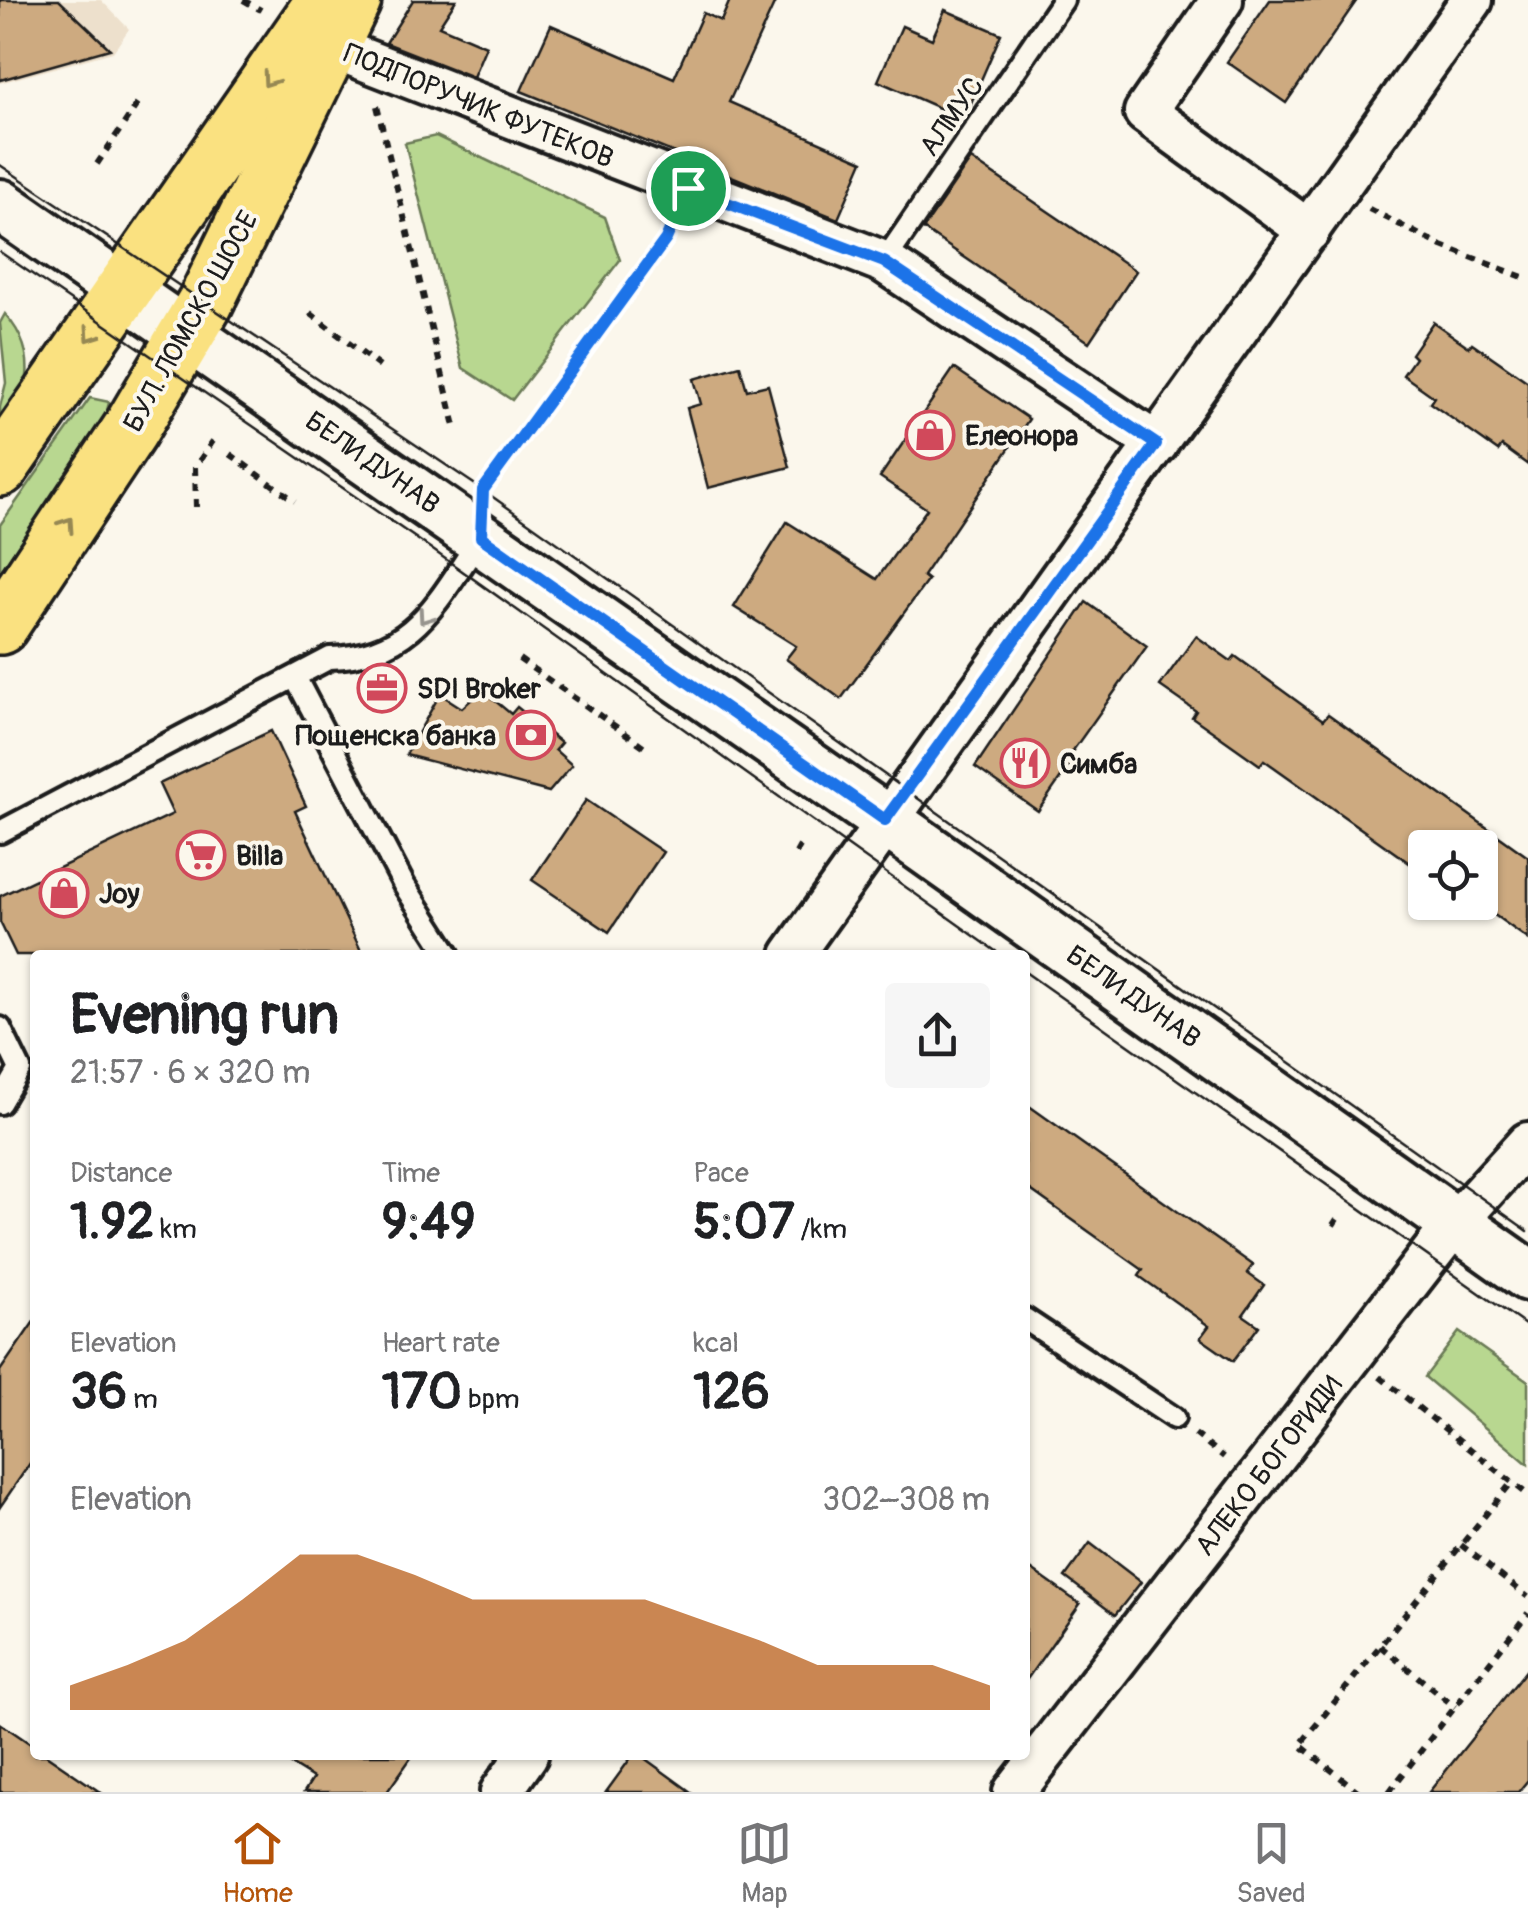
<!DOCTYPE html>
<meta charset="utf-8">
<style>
body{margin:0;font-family:Pangolin,sans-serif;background:#f6f6f6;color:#202124;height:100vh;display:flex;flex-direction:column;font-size:38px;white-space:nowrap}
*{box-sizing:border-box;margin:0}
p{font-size:32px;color:#757577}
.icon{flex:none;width:55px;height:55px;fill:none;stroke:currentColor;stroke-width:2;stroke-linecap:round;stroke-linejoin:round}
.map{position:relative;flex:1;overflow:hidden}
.drawer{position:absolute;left:30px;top:950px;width:1000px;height:810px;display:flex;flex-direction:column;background:#fff;border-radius:10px;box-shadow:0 2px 8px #0004}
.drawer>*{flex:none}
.tools{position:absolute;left:1408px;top:830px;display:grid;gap:20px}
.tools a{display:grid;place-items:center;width:90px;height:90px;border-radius:10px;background:#fff;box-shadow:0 2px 8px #0004;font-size:50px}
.pin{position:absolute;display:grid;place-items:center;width:85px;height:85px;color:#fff;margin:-42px;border:5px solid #fff;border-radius:50%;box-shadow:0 2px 10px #0007}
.round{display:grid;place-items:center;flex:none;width:105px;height:105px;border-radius:10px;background:#f6f6f6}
.head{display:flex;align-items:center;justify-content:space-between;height:170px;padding:0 40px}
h1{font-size:55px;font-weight:800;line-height:75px}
.metrics{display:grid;grid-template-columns:repeat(3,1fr);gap:15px;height:170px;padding:10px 40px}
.metrics div{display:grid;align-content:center}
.metrics b{font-size:50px;font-weight:800}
.metrics small{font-size:28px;font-weight:400}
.metrics p{font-size:28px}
.chart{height:280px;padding:20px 40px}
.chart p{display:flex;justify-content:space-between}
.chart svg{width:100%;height:180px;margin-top:10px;fill:#b45309;opacity:.7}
.menu{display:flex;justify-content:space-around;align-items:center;height:140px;border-top:2px solid #e0e0e0;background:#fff;font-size:28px;color:#757577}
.menu a{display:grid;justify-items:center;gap:5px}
.menu .selected{color:#b45309}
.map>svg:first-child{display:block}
</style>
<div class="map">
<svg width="1528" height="1792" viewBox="0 0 1528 1792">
<rect width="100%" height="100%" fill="#fbf7ec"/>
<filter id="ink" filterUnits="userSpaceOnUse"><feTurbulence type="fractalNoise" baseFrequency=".01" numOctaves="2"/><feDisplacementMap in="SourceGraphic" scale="20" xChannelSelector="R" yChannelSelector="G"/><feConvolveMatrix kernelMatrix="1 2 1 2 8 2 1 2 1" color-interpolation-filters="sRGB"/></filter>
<g filter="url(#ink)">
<path fill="#ede0cc" d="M0 0H101L129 29 113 52 0 83Z"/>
<g fill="#b8d790" stroke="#6a7a56" stroke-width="2.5">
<path d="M436 136 605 217 620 260 512 400 463 368 405 143Z"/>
<path d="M5 314C43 357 27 399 0 444V407L6 383 0 323Z"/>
<path d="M90 398 109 402 104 424 0 572V525Z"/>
<path d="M1459 1332 1528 1381V1464L1425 1377Z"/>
</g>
<g fill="#cdaa80" stroke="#1c1c1c" stroke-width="2.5">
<path d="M0 0H59L110 49 0 80Z"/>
<path d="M413 0H456L439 26 486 46 473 77 386 43Z"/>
<path d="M730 0H776L729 102 863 161 838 219 521 91 551 25 674 78 703 13 721 21Z"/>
<path d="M1270 0H1357L1286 103 1227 62Z"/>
<path d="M945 10 1001 34 964 119 878 81 902 26 932 39Z"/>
<path d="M971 159 1136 271 1089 342 923 229Z"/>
<path d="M1433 322 1469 347 1472 343 1528 382V465L1502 446 1498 451 1430 403 1434 397 1403 375 1415 358 1411 354Z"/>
<path d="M740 366 747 390 768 385 790 467 708 488 687 408 701 404 694 379Z"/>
<path d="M954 368 1029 419 923 576 928 580 841 699 786 659 796 646 734 607 787 522 877 579 927 509 880 477Z"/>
<path d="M1086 602 1147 646 1069 756 1074 759 1038 811 975 767Z"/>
<path d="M1196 636 1231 661 1235 656 1323 720 1328 714 1528 857V939L1483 907 1478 913 1464 902H1480V848H1425V874L1264 760 1260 765 1192 717 1196 711 1160 686Z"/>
<path d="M482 690 511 714 517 707 561 743 555 750 572 765 549 792 406 755 440 694 462 708Z"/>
<path d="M271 731 306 806 295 811 363 955H16L0 922V896L173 814 159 784Z"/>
<path d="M586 800 663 852 609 932 532 880Z"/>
<path d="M1025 1103 1253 1265 1247 1273 1264 1285 1243 1315 1259 1326 1233 1361 1200 1338 1209 1326 1139 1276 1143 1270 1025 1186Z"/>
<path d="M35 1320V1456L0 1507V1371Z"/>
<path d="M1090 1543 1141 1582 1115 1615 1065 1577Z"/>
<path d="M1025 1565 1080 1604 1025 1682Z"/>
<path d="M1528 1668V1780L1518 1792H1429Z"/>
<path d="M0 1723 35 1747V1755H46L100 1792H0Z"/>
<path d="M276 1755H413L387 1792H304L313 1778Z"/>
<path d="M633 1755H640L691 1792H606Z"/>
</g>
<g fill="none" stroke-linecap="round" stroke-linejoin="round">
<g stroke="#1c1c1c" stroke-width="28">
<g id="service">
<path d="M884 262 1063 0"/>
<path d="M295 677 404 885 449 955"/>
<path d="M0 832 330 658C414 656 437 601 480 539"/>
<path d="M0 1028 20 1069 0 1103"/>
<path d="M1025 1319 1174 1418"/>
</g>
</g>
<g stroke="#1c1c1c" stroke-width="48">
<g id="minor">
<path d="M1222 0 1145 112 1309 231"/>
<path d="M329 46 884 262 1157 444"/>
<path d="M792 955 1472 0"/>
<path d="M501 1792 527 1755"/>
<path d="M1014 1792 1455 1223 1528 1143"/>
</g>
</g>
<g stroke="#1c1c1c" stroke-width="58">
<path id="tertiary" d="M0 205 885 820 1528 1275"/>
</g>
<g stroke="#1c1c1c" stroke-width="62">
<g id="primary">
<path d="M0 468 318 10"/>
<path d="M0 626 130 430 205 303 353 0"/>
</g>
</g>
<g stroke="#1c1c1c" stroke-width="6" stroke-dasharray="8 8" stroke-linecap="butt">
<path d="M243 0 261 10"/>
<path d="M377 106 455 426"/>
<path d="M97 164 138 103"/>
<path d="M1369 209 1442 246 1528 279"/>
<path d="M310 313 384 370"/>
<path d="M230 454 295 501"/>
<path d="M483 491 666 239 674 220"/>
<path d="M196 507 195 467 213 441"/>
<path d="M519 659 649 750"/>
<path d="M796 853 800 846"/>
<path d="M1333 1225 1337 1219"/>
<path d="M1380 1377 1528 1495"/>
<path d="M1195 1434 1224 1457"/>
<path d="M1461 1545 1528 1597"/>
<path d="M1380 1646 1455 1707"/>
<path d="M1359 1792 1300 1745 1512 1482"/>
<path d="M1389 1792 1528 1613"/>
</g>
<use href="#service" stroke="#fbf7ec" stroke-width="20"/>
<use href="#minor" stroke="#fbf7ec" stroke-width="40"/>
<use href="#tertiary" stroke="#fbf7ec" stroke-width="50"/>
<use href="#primary" stroke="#fae180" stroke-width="55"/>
<g stroke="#1c1c1c" stroke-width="2.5">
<path d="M0 165 483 490 1528 1231"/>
<path d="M0 252 430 548 1001 955"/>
<path d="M1025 972 1528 1327"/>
</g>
</g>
<defs><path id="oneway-chevron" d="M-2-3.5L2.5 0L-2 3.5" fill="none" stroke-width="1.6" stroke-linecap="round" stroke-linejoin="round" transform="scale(2.5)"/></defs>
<g stroke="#968853">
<use href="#oneway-chevron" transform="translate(269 80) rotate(125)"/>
<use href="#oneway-chevron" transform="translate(91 335) rotate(124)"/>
<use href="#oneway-chevron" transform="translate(67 524) rotate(-56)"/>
</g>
<use stroke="#97948e" href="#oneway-chevron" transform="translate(425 617) rotate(125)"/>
</g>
<g fill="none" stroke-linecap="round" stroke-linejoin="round" filter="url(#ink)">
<g stroke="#fff" stroke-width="20">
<path id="route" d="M688 188 884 262 1156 444 885 820 481 537 483 490 666 239Z"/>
</g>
<use href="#route" stroke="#1a73e8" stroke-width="12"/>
</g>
<defs>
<g id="shop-ring" transform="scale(2.5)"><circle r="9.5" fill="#fbf7ec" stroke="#d1495b" stroke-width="1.5"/><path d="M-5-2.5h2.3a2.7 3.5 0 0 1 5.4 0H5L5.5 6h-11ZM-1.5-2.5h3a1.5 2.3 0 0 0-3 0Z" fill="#d1495b"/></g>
<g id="office-ring" transform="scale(2.5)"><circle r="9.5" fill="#fbf7ec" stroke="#d1495b" stroke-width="1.5"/><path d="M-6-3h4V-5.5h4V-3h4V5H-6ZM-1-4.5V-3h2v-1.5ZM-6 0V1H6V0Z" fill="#d1495b"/></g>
<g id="bank-ring" transform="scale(2.5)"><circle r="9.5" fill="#fbf7ec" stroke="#d1495b" stroke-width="1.5"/><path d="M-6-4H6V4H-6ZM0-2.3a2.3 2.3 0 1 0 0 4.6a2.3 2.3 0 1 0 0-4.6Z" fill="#d1495b"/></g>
<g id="restaurant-ring" transform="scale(2.5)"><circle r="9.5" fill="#fbf7ec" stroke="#d1495b" stroke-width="1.5"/><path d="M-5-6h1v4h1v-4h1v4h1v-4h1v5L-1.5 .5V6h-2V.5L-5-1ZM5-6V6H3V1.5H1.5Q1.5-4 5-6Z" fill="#d1495b"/></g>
<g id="supermarket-ring" transform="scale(2.5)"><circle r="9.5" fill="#fbf7ec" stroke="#d1495b" stroke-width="1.5"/><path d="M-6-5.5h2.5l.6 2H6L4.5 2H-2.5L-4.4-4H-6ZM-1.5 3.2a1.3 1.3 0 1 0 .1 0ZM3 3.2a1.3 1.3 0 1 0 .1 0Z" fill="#d1495b"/></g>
</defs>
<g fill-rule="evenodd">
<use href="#shop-ring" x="930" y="435"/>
<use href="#office-ring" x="382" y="688"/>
<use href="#bank-ring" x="531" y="735"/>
<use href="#restaurant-ring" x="1025" y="763"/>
<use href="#supermarket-ring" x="201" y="855"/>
<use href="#shop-ring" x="64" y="893"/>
</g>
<g text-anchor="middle" stroke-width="8" stroke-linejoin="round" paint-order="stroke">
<g font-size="28" fill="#1c1c1c" stroke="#fbf7ec">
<text transform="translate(479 105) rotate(22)" y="10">ПОДПОРУЧИК ФУТЕКОВ</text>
<text transform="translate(951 116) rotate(-55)" y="10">АЛМУС</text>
<text transform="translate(190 321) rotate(-61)" y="10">БУЛ. ЛОМСКО ШОСЕ</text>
<text transform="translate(373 462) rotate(35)" y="10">БЕЛИ ДУНАВ</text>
<text transform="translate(1134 996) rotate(35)" y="10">БЕЛИ ДУНАВ</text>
<text transform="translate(1268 1465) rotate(-52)" y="10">АЛЕКО БОГОРИДИ</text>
</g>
<g font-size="28" font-weight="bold" fill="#1c1c1c" stroke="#fbf7ec" text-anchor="start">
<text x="965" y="445">Елеонора</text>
<text x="417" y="698">SDI Broker</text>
<text x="496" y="745" text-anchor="end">Пощенска банка</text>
<text x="1060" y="773">Симба</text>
<text x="236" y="865">Billa</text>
<text x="99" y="903">Joy</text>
</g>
</g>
</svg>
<div class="tools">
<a><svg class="icon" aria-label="locate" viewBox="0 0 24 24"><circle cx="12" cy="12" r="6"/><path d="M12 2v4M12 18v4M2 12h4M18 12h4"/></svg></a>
</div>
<div class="pin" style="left:688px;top:188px;background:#1e9e55"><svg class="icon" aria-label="arrive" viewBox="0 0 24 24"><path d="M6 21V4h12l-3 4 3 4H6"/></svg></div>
<section class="drawer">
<div class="head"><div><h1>Evening run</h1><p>21:57 · 6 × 320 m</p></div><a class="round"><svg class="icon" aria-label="share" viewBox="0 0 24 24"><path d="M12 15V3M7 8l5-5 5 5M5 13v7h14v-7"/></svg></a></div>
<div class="metrics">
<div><p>Distance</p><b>1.92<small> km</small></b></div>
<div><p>Time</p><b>9:49</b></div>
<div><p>Pace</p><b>5:07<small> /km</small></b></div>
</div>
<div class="metrics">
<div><p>Elevation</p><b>36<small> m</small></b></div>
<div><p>Heart rate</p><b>170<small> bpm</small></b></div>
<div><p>kcal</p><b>126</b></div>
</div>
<div class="chart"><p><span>Elevation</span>302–308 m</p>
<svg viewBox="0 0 160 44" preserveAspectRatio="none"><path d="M0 44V38L10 33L20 27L30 17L40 6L50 6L60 11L70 17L80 17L90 17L100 17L110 22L120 27L130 33L140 33L150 33L160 38V44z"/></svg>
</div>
</section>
</div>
<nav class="menu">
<a class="selected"><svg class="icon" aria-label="home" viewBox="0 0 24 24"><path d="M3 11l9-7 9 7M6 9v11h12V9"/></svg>Home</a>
<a><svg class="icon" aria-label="map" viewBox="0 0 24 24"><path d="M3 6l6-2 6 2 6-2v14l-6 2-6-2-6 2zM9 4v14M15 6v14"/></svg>Map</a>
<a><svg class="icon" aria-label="saved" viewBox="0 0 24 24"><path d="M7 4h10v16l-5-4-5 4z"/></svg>Saved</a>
</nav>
